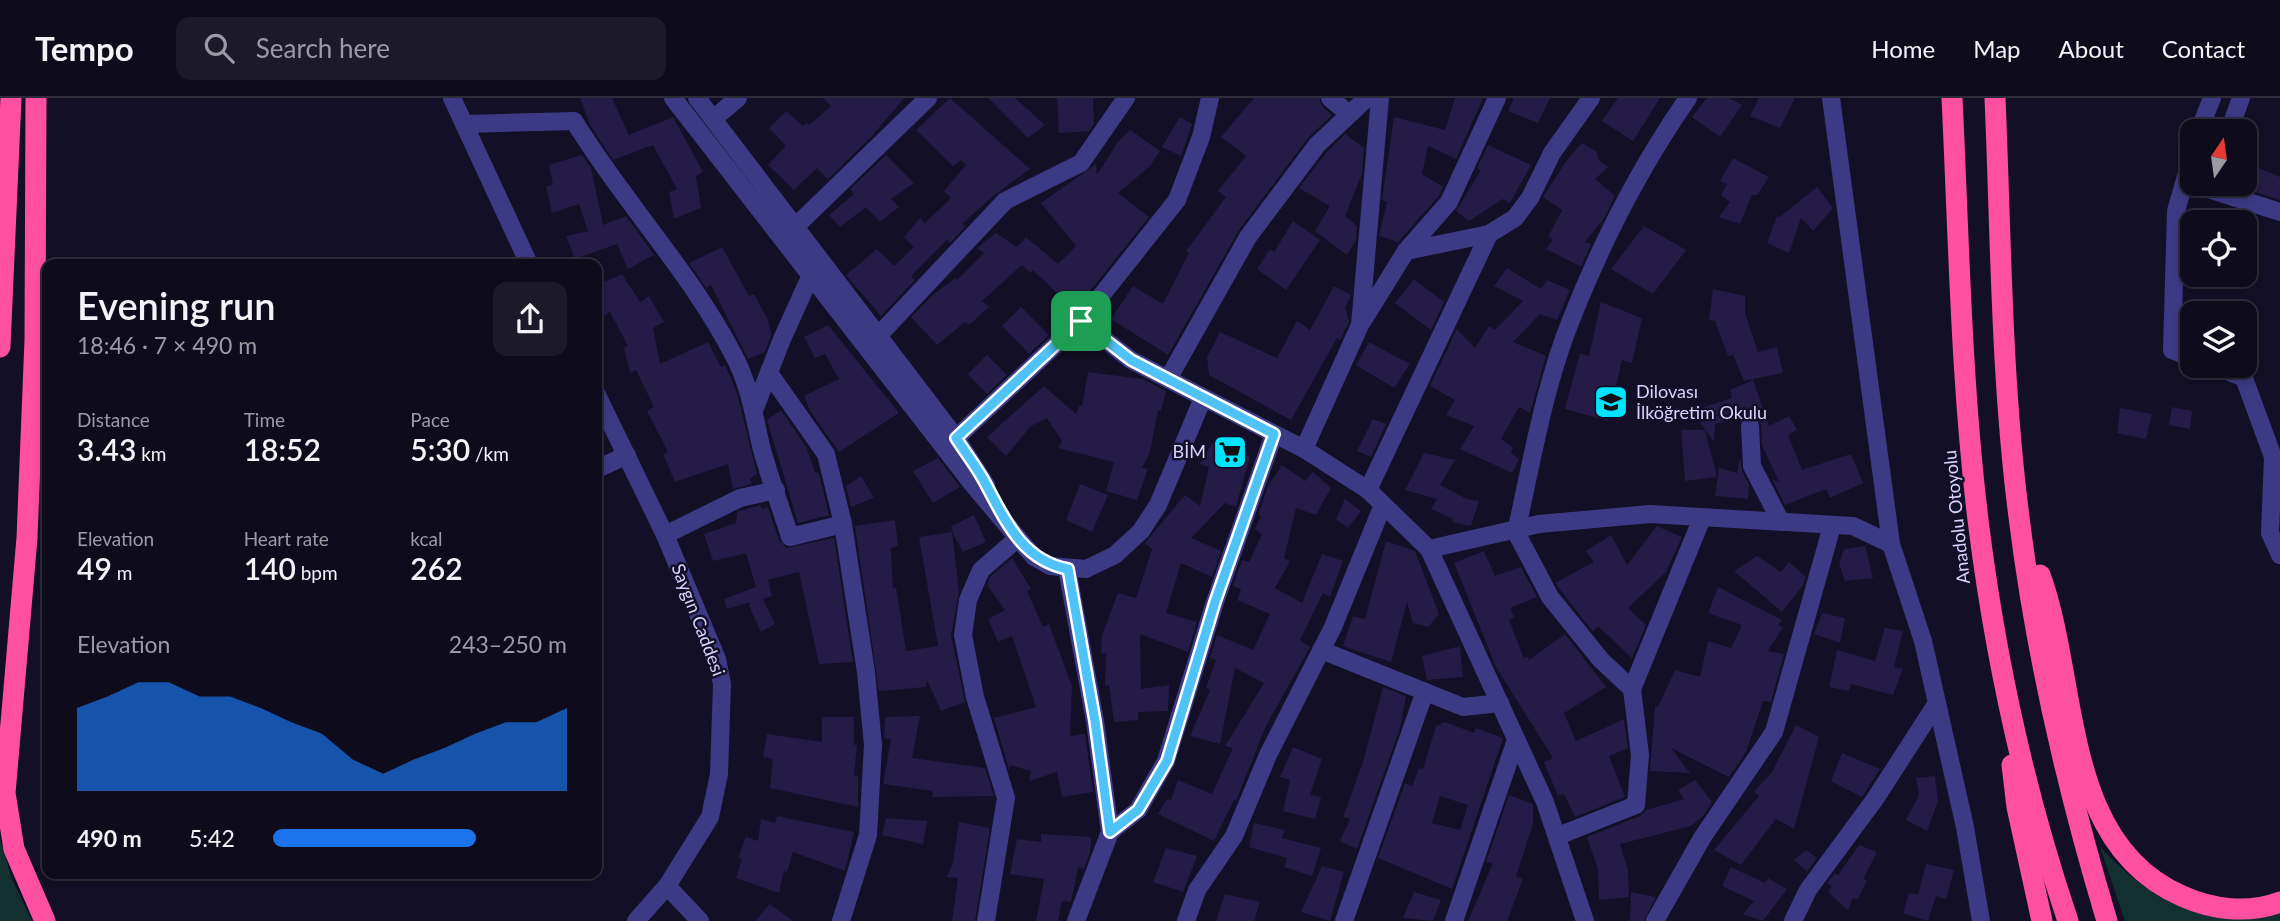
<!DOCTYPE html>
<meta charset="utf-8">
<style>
body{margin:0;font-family:Lato,sans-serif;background:#1c1929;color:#f1f3f6;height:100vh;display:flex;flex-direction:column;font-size:26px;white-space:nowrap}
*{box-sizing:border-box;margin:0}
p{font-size:23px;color:#9b9ba3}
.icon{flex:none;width:38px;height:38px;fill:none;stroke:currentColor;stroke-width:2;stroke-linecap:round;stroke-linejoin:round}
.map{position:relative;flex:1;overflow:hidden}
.side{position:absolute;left:42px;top:161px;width:560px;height:620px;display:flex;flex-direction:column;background:#0e0b1c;border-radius:14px;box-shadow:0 4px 10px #0003,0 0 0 2px #2e2b3b}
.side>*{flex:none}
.needle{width:46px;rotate:13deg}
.controls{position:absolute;left:2180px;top:21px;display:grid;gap:14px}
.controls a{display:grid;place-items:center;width:77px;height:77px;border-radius:14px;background:#0e0b1c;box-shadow:0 4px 10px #0003,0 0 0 2px #2e2b3b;font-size:35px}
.pin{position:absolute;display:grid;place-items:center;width:60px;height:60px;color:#fff;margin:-30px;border-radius:14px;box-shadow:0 4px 10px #0006}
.round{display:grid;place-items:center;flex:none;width:74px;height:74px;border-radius:14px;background:#1c1929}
.summary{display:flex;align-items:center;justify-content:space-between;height:119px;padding:0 35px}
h1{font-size:38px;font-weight:600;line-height:52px}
.stats{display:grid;grid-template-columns:repeat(3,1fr);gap:10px;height:119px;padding:7px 35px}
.stats div{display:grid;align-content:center}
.stats b{font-size:30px;font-weight:600}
.stats small{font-size:19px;font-weight:400}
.stats p{font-size:19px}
.chart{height:196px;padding:14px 35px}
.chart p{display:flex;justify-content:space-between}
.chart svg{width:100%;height:126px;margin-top:7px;fill:#1a73e8;opacity:.7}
ul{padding:0 35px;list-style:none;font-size:23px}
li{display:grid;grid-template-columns:112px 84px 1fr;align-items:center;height:52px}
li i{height:18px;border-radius:9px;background:#1a73e8}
header{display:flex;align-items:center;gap:42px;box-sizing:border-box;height:98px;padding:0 35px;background:#0e0b1c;border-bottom:2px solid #2e2b3b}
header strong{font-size:33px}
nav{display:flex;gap:38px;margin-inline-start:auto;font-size:24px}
.search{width:490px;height:63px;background:#1c1929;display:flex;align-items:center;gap:18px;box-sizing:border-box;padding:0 24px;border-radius:14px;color:#9b9ba3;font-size:26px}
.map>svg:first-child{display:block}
</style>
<header>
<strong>Tempo</strong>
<div class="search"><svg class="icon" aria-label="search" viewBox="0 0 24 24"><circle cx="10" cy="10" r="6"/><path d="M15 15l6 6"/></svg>Search here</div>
<nav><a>Home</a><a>Map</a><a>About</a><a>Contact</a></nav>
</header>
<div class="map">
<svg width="2280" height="823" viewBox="0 0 2280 823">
<rect width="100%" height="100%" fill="#130f26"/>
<g fill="#12302f">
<path d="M0 740 11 779 32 823H0Z"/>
<path d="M2100 749C2156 808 2196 823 2280 815V823H2125Z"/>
</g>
<g fill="#241b47" fill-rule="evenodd">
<path d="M580 0H612L629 37 673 19 703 74 696 78 701 110 674 121 669 94 677 91 653 47 613 62 590 27Z"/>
<path d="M823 0H904L871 39 828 81 817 70 794 92 768 67 786 48 769 30 786 13 803 28 806 25 809 27 831 8Z"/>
<path d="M950 0 1030 71 992 99 962 126 965 129 950 145 947 142 911 178 915 182 881 218 846 177 877 151 894 168 914 149 904 139 920 120 925 125 951 100 944 93 966 67 961 62 953 68 916 32Z"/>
<path d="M988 0H1015L1045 27 1028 40Z"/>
<path d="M1057 0H1093L1094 26 1089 33 1059 35Z"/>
<path d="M1254 0H1319L1322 8 1332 17 1308 40 1239 132 1168 257 1111 221 1133 188 1163 206 1189 155 1186 153 1226 99 1218 93 1246 58 1221 39Z"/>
<path d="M1455 0H1483L1456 61 1428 48 1422 76 1443 89 1439 98 1398 144 1379 138 1387 104 1382 102 1394 19 1445 32Z"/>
<path d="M1514 0H1550L1538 25 1508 13Z"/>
<path d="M1618 0H1660L1633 43 1602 23Z"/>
<path d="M1707 0H1729L1742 7 1720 39 1692 19Z"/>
<path d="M1759 0H1795L1780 30 1750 18Z"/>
<path d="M1180 19 1192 26 1181 58 1162 49Z"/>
<path d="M1130 32 1160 53 1150 68 1118 95 1149 119 1094 188 1073 211 1033 172 1030 175 1022 167 982 203 989 209 969 227 965 224 937 247 911 219 933 197 955 180 957 182 984 155 977 150 996 135 1017 149 1026 139 1058 166 1076 148 1041 105 1096 66 1097 77 1117 45Z"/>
<path d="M1345 36 1364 50 1362 76 1345 118 1357 128 1356 142 1347 157 1315 133 1330 108 1299 90 1326 55Z"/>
<path d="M1582 45 1597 54 1598 61 1608 69 1595 81 1615 98 1603 122 1585 144 1591 146 1581 169 1546 151 1553 142 1548 139 1562 112 1543 99 1569 59Z"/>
<path d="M1488 47 1531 67 1510 105 1503 101 1469 123 1456 113 1481 72 1477 70Z"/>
<path d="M582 57 591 70 603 127 626 118 654 157 628 171 617 146 575 161 566 138 588 133 579 106 552 115 546 88 553 87 549 67Z"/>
<path d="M886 57 914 85 891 101 899 109 880 124 866 109 840 129 829 117 854 96 850 91Z"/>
<path d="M1733 60 1769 79 1757 97H1752L1740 126 1719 119 1730 104 1721 97 1727 86 1720 83Z"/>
<path d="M2245 64 2280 79V102L2245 91Z"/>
<path d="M1817 89 1833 110 1813 133 1801 120 1789 155 1767 145 1777 118 1780 119Z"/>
<path d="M1293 123 1320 142 1286 192 1257 171 1270 151 1274 154Z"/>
<path d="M1644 128 1686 152 1653 196 1611 171Z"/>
<path d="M722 149 749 198 754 196 768 222 771 237 765 254 748 261 711 187 706 190 689 165Z"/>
<path d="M1507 170 1541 191 1547 182 1570 192 1557 222 1540 216 1513 244 1546 258 1530 315 1519 309 1501 341 1513 349 1511 355 1519 361 1512 375 1460 351 1474 328 1446 317 1455 302 1430 288 1457 231 1475 250 1489 228 1495 232 1523 203 1494 188Z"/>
<path d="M622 176 640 204 649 198 664 224 653 230 660 266 708 244 721 269 725 267 737 295 757 376 750 381 752 386 733 391 728 366 675 384 663 356 668 354 647 313 654 309 636 272 630 275 624 250 628 248 610 214 603 218 597 205V187Z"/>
<path d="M1414 181 1444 204 1431 232 1395 205Z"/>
<path d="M1334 188 1351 197 1345 210 1349 224 1340 242 1337 240 1291 322 1209 277 1207 259 1220 234 1277 260 1297 223 1310 232Z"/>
<path d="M1713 191 1745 198V215L1758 254 1777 249 1783 275 1744 283 1733 257 1728 258 1715 223 1709 222Z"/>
<path d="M1601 204 1642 220 1632 265 1622 262 1608 323 1565 311 1580 255 1589 258Z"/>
<path d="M1021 209 1049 237 1029 256 1002 228Z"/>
<path d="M828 227 899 315 839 354 810 313 804 298 839 281 825 256 815 260 804 239Z"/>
<path d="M1369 244 1410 266 1394 290 1356 267Z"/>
<path d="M987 257 1007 277 987 296 968 276Z"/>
<path d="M1088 274 1143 281 1166 293 1161 313 1158 312 1150 354 1142 370 1148 371 1137 402 1106 393 1114 364 1058 350 1062 343 1047 320 1031 328 1006 358 987 339 1044 288 1076 316 1079 308H1082Z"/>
<path d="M1753 282 1769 328 1789 318 1797 332 1788 337 1802 372 1851 356 1863 385 1830 400 1826 391 1785 407 1772 381 1779 384 1762 347 1761 327 1756 318 1749 317 1715 326 1714 344 1692 313 1732 300 1730 292Z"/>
<path d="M2172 309 2192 313 2190 331 2169 327Z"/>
<path d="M2120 310 2152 316 2146 341 2117 335Z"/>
<path d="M781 312 806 349 815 374 819 375 829 417 798 425 767 322Z"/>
<path d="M1373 321 1386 326 1371 359 1357 353Z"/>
<path d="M1681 332H1705L1717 379 1685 383Z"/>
<path d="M1212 345 1250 358 1236 409 1225 405 1191 440 1221 453 1212 479 1181 465 1166 515 1197 524 1188 554 1140 536 1141 591 1169 587 1168 613 1138 614V622L1114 624 1109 587 1105 588 1106 555H1101L1102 537 1118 495 1136 500 1152 451 1145 445 1185 397 1200 408 1209 369 1200 366Z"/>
<path d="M1424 355 1455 362 1440 387 1467 401 1479 403 1471 428 1452 424 1453 421 1431 411 1437 401 1405 392Z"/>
<path d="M1740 359 1742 373 1749 387 1748 401 1715 398 1719 370 1737 375Z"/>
<path d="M938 360 960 389 933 405 913 373Z"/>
<path d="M1282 367 1305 383 1313 374 1331 390 1316 417 1296 410 1284 460 1290 463 1275 490 1302 505 1322 456 1343 463 1330 499 1323 495 1300 542 1310 549 1266 628 1236 703 1234 702 1214 743 1158 716 1167 701 1171 702 1178 682 1212 696 1233 650 1225 648 1264 585 1235 570 1220 646 1190 638 1210 592 1206 590 1216 562 1210 560 1217 537 1253 552 1270 516 1237 502 1241 491 1233 488 1242 462 1249 464 1262 436 1255 431 1261 418 1258 417 1268 388Z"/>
<path d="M861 378 874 400 851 409 846 388Z"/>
<path d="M1080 386 1108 397 1092 434 1066 422Z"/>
<path d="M1345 401 1361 413 1348 430 1336 421Z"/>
<path d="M760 407 762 411 768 409 779 442 786 450 834 440 853 564 819 566 799 474 768 482 772 498 763 501 775 526 761 534 749 508 750 504 727 511 724 501 756 489 746 455 713 463 704 436 736 425 737 414Z"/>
<path d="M974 417 986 444 963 454 952 434 959 494 951 537 965 604 941 613 927 582 926 589 879 593 855 428 895 422 898 448 891 450 893 490 896 489 906 553 938 548 919 439 953 434 951 428Z"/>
<path d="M1657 428 1682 439 1666 474 1628 510 1646 527 1632 560 1598 528 1593 534 1555 485 1594 464 1586 453 1611 437 1627 467Z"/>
<path d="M1386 443 1415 453 1439 516 1428 529 1413 525 1407 504 1391 564 1343 548 1353 518 1365 521Z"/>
<path d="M1865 448 1873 480 1845 483 1839 465 1844 451Z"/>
<path d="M1484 453 1495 478 1521 469 1537 499 1510 510 1514 519 1509 522 1524 560 1528 559 1529 562 1565 536 1606 589 1564 615 1576 643 1624 621 1628 650 1609 658 1625 699 1575 719 1564 696 1558 698 1544 664 1553 660 1496 569 1454 465Z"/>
<path d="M1757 458 1781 474 1789 464 1806 479 1803 487 1782 514 1734 473Z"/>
<path d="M1012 460 1031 491 1027 493 1043 529 1049 526 1072 588 1070 638 1085 636 1093 694 1062 699 1057 674 1029 683 1031 673 1010 667 1009 672 994 620 1036 609 1012 538 998 544 988 521 1005 512 987 487 990 479Z"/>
<path d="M1718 489 1782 522 1778 527 1783 529 1768 553 1784 556 1771 604 1763 603 1746 654 1729 679 1671 650 1690 675 1650 673 1655 608 1658 609 1675 572 1700 579 1708 543 1731 550 1742 527 1708 515Z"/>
<path d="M1822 515 1845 520 1840 545 1814 536Z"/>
<path d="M1885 530 1903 533 1894 569 1903 571 1893 597 1851 586 1849 593 1829 589 1837 552 1875 563Z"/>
<path d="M1460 548 1463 579 1427 582 1422 558Z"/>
<path d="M1383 589 1406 598 1400 630 1357 751 1340 743 1350 721 1343 719 1363 664Z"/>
<path d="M920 618 912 660 985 670 994 698 932 699 933 693 883 686 891 641 884 640 885 619Z"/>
<path d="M822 619H854V647H857L854 677 858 678V709L770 690 773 661 763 659 767 636 822 644Z"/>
<path d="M1445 624 1474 635 1476 630 1503 640 1452 791 1378 760 1405 685 1412 688 1419 670 1423 671 1436 628ZM1440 698 1468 707 1460 732 1432 725Z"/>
<path d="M1796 627 1819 639 1794 731 1776 721 1741 767 1714 752 1759 698 1754 694 1772 674Z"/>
<path d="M1293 649 1322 661 1310 697 1321 699 1315 721 1283 713 1290 682 1280 679Z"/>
<path d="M1842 655 1880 671 1862 699 1831 683Z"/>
<path d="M1935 678 1938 703 1927 733 1906 722 1919 697 1916 680Z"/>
<path d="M1695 682 1712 704 1704 717 1691 728 1620 746 1628 772 1629 799 1599 802 1598 771 1587 739 1640 718 1646 712 1684 701 1678 692Z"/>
<path d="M1509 697 1533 706V726L1516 778 1523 781 1507 823H1468L1493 765 1486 764Z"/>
<path d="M777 718 854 734 845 773 793 754 787 774 784 773 779 795 736 780 742 761 738 760 746 739 758 743 761 721 775 725Z"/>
<path d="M886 720 927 723 923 746 882 737Z"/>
<path d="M959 724 990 730 975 823H952L958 780 947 779 953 764Z"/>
<path d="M1254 725 1285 732 1282 740 1321 750 1312 778 1284 769 1287 760 1249 749Z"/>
<path d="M1041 736 1091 739 1090 755 1084 770H1078L1071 804 1062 803 1058 823H1036L1044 781 1010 776 1017 741 1041 744Z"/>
<path d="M1859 747 1877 754 1863 781 1867 783 1857 802 1853 800 1848 812 1828 794 1832 788 1827 785 1835 775 1838 777Z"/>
<path d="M1166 750 1197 758 1183 794 1153 784Z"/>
<path d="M1806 752 1817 760 1807 774 1794 762Z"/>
<path d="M1926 766 1954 772 1946 801 1936 798 1928 823 1903 815 1909 795 1918 797Z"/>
<path d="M1322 768 1344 774 1330 823 1301 814Z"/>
<path d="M1731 769 1765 785 1768 780 1787 791 1763 823 1743 816 1754 803 1722 788Z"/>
<path d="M1414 794 1441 802 1433 823 1403 820Z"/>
<path d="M1631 794 1656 799 1644 823H1630Z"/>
<path d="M1225 796 1260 804 1254 823H1216Z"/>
<path d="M770 806 793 823H755Z"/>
</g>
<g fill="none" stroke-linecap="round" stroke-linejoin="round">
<g stroke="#3d3a85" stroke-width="18">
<path d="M452 0 529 166"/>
<path d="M673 0 974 388 1034 459 1050 468 1086 471 1115 457 1141 433 1158 407 1203 300"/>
<path d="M697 0 956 340 986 387"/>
<path d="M1330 0 1349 16"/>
<path d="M1831 0 1891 446 1923 543 1965 729 1981 823"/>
<path d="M713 21 738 0"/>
<path d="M464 26 574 23C623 103 689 172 733 256 750 287 754 319 762 352 770 381 781 410 790 439L843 426"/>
<path d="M2199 33 2212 0"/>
<path d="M2229 33 2241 0"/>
<path d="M2193 54 2176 113 2172 252 2193 260"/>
<path d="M2210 86 2208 91 2280 114"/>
<path d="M795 129 928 0"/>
<path d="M1406 153 1489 136 1515 120 1530 100 1552 55 1591 0"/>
<path d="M1081 223 1131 262 1304 351 1368 392 1429 451 1545 704 1585 823"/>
<path d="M1362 224 1406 153 1449 104 1497 0"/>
<path d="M877 239 1005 103 1081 65 1126 0"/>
<path d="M2214 268 2244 280 2273 359 2270 435 2280 457"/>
<path d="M769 275 826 356 843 426 866 574 873 647 868 737 841 823"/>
<path d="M1168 281 1248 139 1317 47 1367 0"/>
<path d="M597 297 665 437 717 561 722 586 719 676 710 719 667 788 636 823"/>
<path d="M755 310 782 241 811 177"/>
<path d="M1750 328 1752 368 1781 424"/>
<path d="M956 340 1081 223 1177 102 1201 39 1210 0"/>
<path d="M1304 351 1360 227 1380 0"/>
<path d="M597 371 627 357"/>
<path d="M1368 392 1489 136"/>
<path d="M665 437 740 400 776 392"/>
<path d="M1429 451 1539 426 1650 416 1853 428 1891 446"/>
<path d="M1067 471 1095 623 1110 734 1076 823"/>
<path d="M1321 552 1463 609 1500 605"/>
<path d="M1632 591 1601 562 1550 499 1516 434C1532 363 1544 289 1571 222 1602 143 1640 69 1688 0"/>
<path d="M1110 734 1138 712 1166 663 1215 504 1274 336"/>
<path d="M1558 738 1636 707 1640 657 1632 591 1702 420"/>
<path d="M667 788 700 823"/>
<path d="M986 823 1006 700 975 599 963 537 968 502 981 472 1018 440"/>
<path d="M1186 823 1197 792 1234 738 1268 657 1333 529 1383 407"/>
<path d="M1344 823 1424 596"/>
<path d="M1454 823 1516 642"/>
<path d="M1655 823 1702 740 1774 634 1832 428"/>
<path d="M1793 823 1808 792 1875 701 1937 605"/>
</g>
<g stroke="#ff4fa3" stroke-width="21">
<path d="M36 0 35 242 27 440 5 695 14 751 45 823"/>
<path d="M1952 0C1959 143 1961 287 1979 430 1996 563 2025 696 2068 823"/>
<path d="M1995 0C2001 139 2001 280 2019 419 2036 557 2067 690 2107 823"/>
<path d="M0 249 11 0"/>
<path d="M2040 477C2079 583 2060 745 2182 798 2213 812 2248 816 2280 804"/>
<path d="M2012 667 2017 709 2042 823"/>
</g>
</g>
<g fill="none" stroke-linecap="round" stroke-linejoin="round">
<g stroke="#fff" stroke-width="14">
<path id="route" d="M1081 223 1131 262 1274 336 1215 504 1167 663 1138 712 1110 734 1095 623 1068 471C1020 462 1004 419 983 381 975 367 965 354 956 340Z"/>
</g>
<use href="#route" stroke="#4fc3f7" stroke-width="9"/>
</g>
<defs>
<g id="school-square" transform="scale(1.75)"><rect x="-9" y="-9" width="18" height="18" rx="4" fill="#00e5ff" stroke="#130f26"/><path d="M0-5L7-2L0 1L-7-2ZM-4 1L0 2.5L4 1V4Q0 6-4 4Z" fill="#111"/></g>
<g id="supermarket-square" transform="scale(1.75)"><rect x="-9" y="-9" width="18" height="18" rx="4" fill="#00e5ff" stroke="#130f26"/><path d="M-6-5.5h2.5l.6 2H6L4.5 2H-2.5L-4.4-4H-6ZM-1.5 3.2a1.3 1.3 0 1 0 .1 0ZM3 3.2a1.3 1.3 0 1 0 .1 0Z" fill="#111"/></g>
</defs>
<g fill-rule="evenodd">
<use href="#school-square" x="1611" y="304"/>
<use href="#supermarket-square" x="1230" y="354"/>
</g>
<g text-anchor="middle" stroke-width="5" stroke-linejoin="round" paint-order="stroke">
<g font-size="18" fill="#d9d4ff" stroke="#130f26" text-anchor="start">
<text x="1636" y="300">Dilovası<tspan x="1636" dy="21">İlköğretim Okulu</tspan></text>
<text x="1206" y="360" text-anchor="end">BİM</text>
</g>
<g font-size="18" fill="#d9d4ff" stroke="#130f26">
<text transform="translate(1957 419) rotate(-96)" y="6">Anadolu Otoyolu</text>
<text transform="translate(698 522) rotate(69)" y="6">Saygın Caddesi</text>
</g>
</g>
</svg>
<div class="controls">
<a><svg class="needle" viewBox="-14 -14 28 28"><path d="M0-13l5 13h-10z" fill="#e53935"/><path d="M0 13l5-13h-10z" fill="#9b9ba3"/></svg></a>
<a><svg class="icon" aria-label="locate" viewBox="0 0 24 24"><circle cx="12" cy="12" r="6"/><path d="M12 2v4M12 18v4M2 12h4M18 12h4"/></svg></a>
<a><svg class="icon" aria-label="layers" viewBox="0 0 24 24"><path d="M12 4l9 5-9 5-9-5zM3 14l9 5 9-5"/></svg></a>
</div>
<div class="pin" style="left:1081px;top:223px;background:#1e9e55"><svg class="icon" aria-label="arrive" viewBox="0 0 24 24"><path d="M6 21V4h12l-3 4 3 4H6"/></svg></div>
<section class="side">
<div class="summary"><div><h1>Evening run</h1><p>18:46 · 7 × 490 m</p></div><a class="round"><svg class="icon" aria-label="share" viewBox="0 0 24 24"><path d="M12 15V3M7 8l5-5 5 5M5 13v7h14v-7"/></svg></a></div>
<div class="stats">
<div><p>Distance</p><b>3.43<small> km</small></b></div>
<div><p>Time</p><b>18:52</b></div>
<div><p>Pace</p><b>5:30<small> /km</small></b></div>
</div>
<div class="stats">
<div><p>Elevation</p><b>49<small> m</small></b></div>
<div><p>Heart rate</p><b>140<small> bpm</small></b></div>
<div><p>kcal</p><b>262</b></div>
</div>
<div class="chart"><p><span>Elevation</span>243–250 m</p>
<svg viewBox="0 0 160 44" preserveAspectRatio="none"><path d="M0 44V15L10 11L20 6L30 6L40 11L50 11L60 15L70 20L80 24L90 33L100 38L110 33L120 29L130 24L140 20L150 20L160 15V44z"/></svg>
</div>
<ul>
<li><b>490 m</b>5:42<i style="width:69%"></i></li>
</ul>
</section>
</div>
